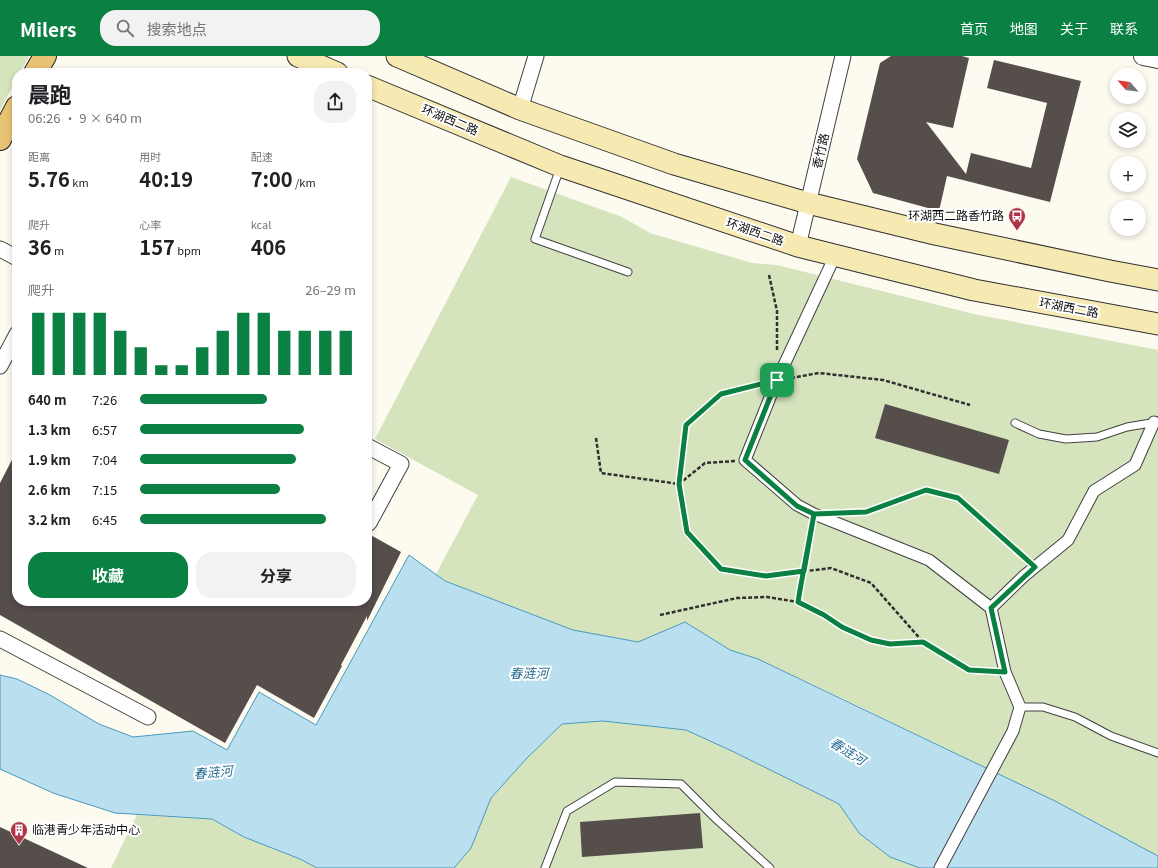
<!DOCTYPE html>
<html lang="zh">
<meta charset="utf-8">
<style>
body{margin:0;font-family:Georgia,"Noto Sans SC",serif;background:#f2f2f2;color:#202124;height:100vh;display:flex;flex-direction:column;font-size:15px;white-space:nowrap}
*{box-sizing:border-box;margin:0}
p{font-size:13px;color:#757577}
.icon{flex:none;width:22px;height:22px;fill:none;stroke:currentColor;stroke-width:2;stroke-linecap:round;stroke-linejoin:round}
.map{position:relative;flex:1;overflow:hidden}
.drawer{position:absolute;left:12px;top:12px;width:360px;height:538px;display:flex;flex-direction:column;background:#fff;border-radius:16px;box-shadow:0 2px 6px #0003}
.drawer>*{flex:none}
.needle{width:26px;rotate:298deg}
.controls{position:absolute;left:1110px;top:12px;display:grid;gap:8px}
.controls a{display:grid;place-items:center;width:36px;height:36px;border-radius:50%;background:#fff;box-shadow:0 2px 6px #0003;font-size:20px}
.pin{position:absolute;display:grid;place-items:center;width:34px;height:34px;color:#fff;margin:-17px;border-radius:8px;box-shadow:0 2px 6px #0006}
.round{display:grid;place-items:center;flex:none;width:42px;height:42px;border-radius:16px;background:#f2f2f2}
.headline{display:flex;align-items:center;justify-content:space-between;height:68px;padding:0 16px}
h1{font-size:22px;font-weight:700;line-height:30px}
.figures{display:grid;grid-template-columns:repeat(3,1fr);gap:6px;height:68px;padding:4px 16px}
.figures div{display:grid;align-content:center}
.figures b{font-size:20px;font-weight:700}
.figures small{font-size:11px;font-weight:400}
.figures p{font-size:11px}
.chart{height:112px;padding:8px 16px}
.chart p{display:flex;justify-content:space-between}
.chart svg{width:100%;height:72px;margin-top:4px;stroke:#0b8043;stroke-width:6}
.cta{display:flex;gap:8px;margin-top:auto;padding:8px 16px}
.cta a{flex:1;height:46px;border-radius:16px;background:#0b8043;color:#fff;font-size:16px;font-weight:700;line-height:46px;text-align:center}
.cta a+a{background:#f2f2f2;color:#202124}
ul{padding:0 16px;list-style:none;font-size:13px}
li{display:grid;grid-template-columns:64px 48px 1fr;align-items:center;height:30px}
li i{height:10px;border-radius:5px;background:#0b8043}
header{display:flex;align-items:center;gap:24px;box-sizing:border-box;height:56px;padding:0 20px;background:#0b8043;color:#fff}
header strong{font-size:19px}
nav{display:flex;gap:22px;margin-inline-start:auto;font-size:14px}
.search{width:280px;height:36px;background:#f2f2f2;display:flex;align-items:center;gap:10px;box-sizing:border-box;padding:0 14px;border-radius:16px;color:#757577;font-size:15px}
.map>svg:first-child{display:block}
</style>
<header>
<strong>Milers</strong>
<div class="search"><svg class="icon" aria-label="search" viewBox="0 0 24 24"><circle cx="10" cy="10" r="6"/><path d="M15 15l6 6"/></svg>搜索地点</div>
<nav><a>首页</a><a>地图</a><a>关于</a><a>联系</a></nav>
</header>
<div class="map">
<svg width="1158" height="812" viewBox="0 0 1158 812">
<rect width="100%" height="100%" fill="#fdfaf0"/>
<g fill="#d5e4bd">
<path d="M0 0H29L20 17H17V22L0 54Z"/>
<path d="M511 121 622 161 650 177 752 207 777 209 974 258 1158 294V800L1055 745 829 636 758 603 730 594 685 566 638 586 573 574 445 525 436 518 478 439 375 383Z"/>
<path d="M603 665 686 674 734 696 839 748 859 777 890 801 920 812H454L471 792 491 742 526 703 562 668Z"/>
<path d="M137 759 212 763 244 781 300 803 317 812H111Z"/>
</g>
<path fill="#bae0ef" stroke="#4999be" d="M409 499 445 525 573 574 638 586 685 566 730 594 758 603 1055 745 1158 800V812H920L890 801 859 777 839 748 734 696 686 674 603 665 562 668 526 703 491 742 471 792 454 812H317L300 803 244 781 212 763 115 757 53 737 0 713V619L17 623 50 639 99 668 133 681 193 675 227 694 259 636 316 669Z"/>
<g fill="#554e4b">
<path d="M891 0H962L969 2 953 72 926 66 966 118 971 97 1031 112 1047 47 987 32 994 4 1081 25 1050 146 947 120 939 155 873 137 857 103 880 7Z"/>
<path d="M885 348 1009 384 999 418 875 382Z"/>
<path d="M17 394V545H367V477L401 496 367 565V560L341 609 342 610 314 662 257 629 225 687 0 559V427Z"/>
<path d="M700 757 703 792 582 801 580 766Z"/>
<path d="M0 771 88 812H0Z"/>
</g>
<g fill="none" stroke-linecap="round" stroke-linejoin="round">
<g stroke="#414141" stroke-width="9">
<g id="service">
<path d="M560 112 535 183 628 216"/>
<path d="M1015 367 1039 378 1066 383 1097 381 1127 371 1157 366"/>
<path d="M1020 651H1043L1075 661 1111 680 1158 697"/>
<path d="M545 812 567 755 615 726 681 728 717 764 770 812"/>
</g>
</g>
<g stroke="#414141" stroke-width="13">
<g id="pedestrian">
<path d="M835 200 777 324 745 404 797 449 814 458 929 504 991 552"/>
<path d="M940 812 1013 675 1020 651 1005 616 991 552 1024 520 1068 484 1094 435 1135 409 1154 366"/>
</g>
</g>
<g stroke="#414141" stroke-width="17">
<g id="minor">
<path d="M520 53 536 0"/>
<path d="M798 190 843 0"/>
<path d="M0 193 17 202"/>
<path d="M0 310 17 278"/>
<path d="M367 390 401 408 369 467"/>
<path d="M0 583 148 661"/>
</g>
</g>
<g stroke="#414141" stroke-width="20">
<path id="tertiary" d="M1143 0 1158 3"/>
</g>
<g stroke="#303030" stroke-width="23">
<g id="secondary">
<path d="M298 0 337 17"/>
<path d="M397 0 520 53 674 108 808 147 935 178 1110 215 1158 224"/>
<path d="M367 30 560 110 798 190 974 234 1158 268"/>
</g>
</g>
<g stroke="#1f1f1f" stroke-width="24">
<g id="primary">
<path d="M35 17 45 0"/>
<path d="M0 83 17 51"/>
</g>
</g>
<g stroke="#303030" stroke-width="2.5" stroke-dasharray="4 2" stroke-linecap="butt">
<path d="M769 219 777 255V296"/>
<path d="M791 322 819 317 883 324 970 349"/>
<path d="M596 382 601 417 679 428 686 369 721 338 762 328"/>
<path d="M735 405 705 407 679 428 687 476 721 513 766 520 831 512 871 527 923 586 969 614 994 616"/>
<path d="M844 457 866 455 925 434 958 442 1027 503"/>
<path d="M798 546 812 469"/>
<path d="M660 559 737 542 767 541 798 546 824 559 842 571 871 585 890 588 923 586"/>
</g>
<use href="#service" stroke="#fff" stroke-width="7"/>
<use href="#pedestrian" stroke="#fff" stroke-width="11"/>
<use href="#minor" stroke="#fff" stroke-width="15"/>
<use href="#tertiary" stroke="#fff" stroke-width="18"/>
<use href="#secondary" stroke="#f6e9b2" stroke-width="21"/>
<use href="#primary" stroke="#e9c374" stroke-width="22"/>
</g>
<g fill="none" stroke-linecap="round" stroke-linejoin="round">
<g stroke="#fff" stroke-width="8">
<path id="route" d="M777 324 745 404 797 450 814 458 800 534 798 546 824 559 842 571 871 584 890 588 923 586 969 614 1005 616 991 552 1035 511 958 442 926 434 866 456 814 458 804 515 766 520 721 513 687 476 679 428 686 369 721 338 777 324"/>
</g>
<use href="#route" stroke="#0b8043" stroke-width="5"/>
</g>
<defs>
<g id="bus-pin" transform="scale(0.9)"><path d="M0 17L-7.5 6A9.5 9.5 0 1 1 7.5 6Z" fill="#ae3545" stroke="#fff"/><path d="M-5-6H5V4H4V6H2V4H-2V6H-4V4H-5ZM-3.5-4V0h7V-4ZM-3.5 1.2v1.5H-2V1.2ZM2 1.2v1.5H3.5V1.2Z" fill="#fff"/></g>
<g id="building-pin" transform="scale(0.9)"><path d="M0 17L-7.5 6A9.5 9.5 0 1 1 7.5 6Z" fill="#ae3545" stroke="#fff"/><path d="M-4-6H4V6H1V3H-1V6H-4ZM-2.5-4.3h1.7v1.8h-1.7ZM.8-4.3h1.7v1.8H.8ZM-2.5-1h1.7V.8h-1.7ZM.8-1h1.7V.8H.8Z" fill="#fff"/></g>
</defs>
<g fill-rule="evenodd">
<use href="#bus-pin" x="1017" y="160"/>
<use href="#building-pin" x="19" y="774"/>
</g>
<g text-anchor="middle" stroke-width="4" stroke-linejoin="round" paint-order="stroke">
<g font-size="12" fill="#0e0e0e" stroke="#fff">
<text transform="translate(450 64) rotate(23)" y="4">环湖西二路</text>
<text transform="translate(821 95) rotate(-77)" y="4">香竹路</text>
<text transform="translate(755 176) rotate(19)" y="4">环湖西二路</text>
<text transform="translate(1069 252) rotate(11)" y="4">环湖西二路</text>
</g>
<g font-size="12" fill="#0e0e0e" stroke="#fff" text-anchor="end">
<text x="1004" y="164">环湖西二路香竹路</text>
<text x="32" y="778" text-anchor="start">临港青少年活动中心</text>
</g>
<g font-size="13" font-style="italic" fill="#256b92" stroke="#fff">
<text transform="translate(529 617) rotate(-1)" y="5">春涟河</text>
<text transform="translate(848 695) rotate(32)" y="5">春涟河</text>
<text transform="translate(213 716) rotate(-5)" y="5">春涟河</text>
</g>
</g>
</svg>
<div class="controls">
<a><svg class="needle" viewBox="-14 -14 28 28"><path d="M0-13l5 13h-10z" fill="#e53935"/><path d="M0 13l5-13h-10z" fill="#757577"/></svg></a>
<a><svg class="icon" aria-label="layers" viewBox="0 0 24 24"><path d="M12 4l9 5-9 5-9-5zM3 14l9 5 9-5"/></svg></a>
<a>+</a>
<a>−</a>
</div>
<div class="pin" style="left:777px;top:324px;background:#1e9e55"><svg class="icon" aria-label="arrive" viewBox="0 0 24 24"><path d="M6 21V4h12l-3 4 3 4H6"/></svg></div>
<section class="drawer">
<div class="headline"><div><h1>晨跑</h1><p>06:26 · 9 × 640 m</p></div><a class="round"><svg class="icon" aria-label="share" viewBox="0 0 24 24"><path d="M12 15V3M7 8l5-5 5 5M5 13v7h14v-7"/></svg></a></div>
<div class="figures">
<div><p>距离</p><b>5.76<small> km</small></b></div>
<div><p>用时</p><b>40:19</b></div>
<div><p>配速</p><b>7:00<small> /km</small></b></div>
</div>
<div class="figures">
<div><p>爬升</p><b>36<small> m</small></b></div>
<div><p>心率</p><b>157<small> bpm</small></b></div>
<div><p>kcal</p><b>406</b></div>
</div>
<div class="chart"><p><span>爬升</span>26–29 m</p>
<svg viewBox="0 0 160 44" preserveAspectRatio="none"><path d="M5 44V6M15 44V6M25 44V6M35 44V6M45 44V17M55 44V27M65 44V38M75 44V38M85 44V27M95 44V17M105 44V6M115 44V6M125 44V17M135 44V17M145 44V17M155 44V17"/></svg>
</div>
<ul>
<li><b>640 m</b>7:26<i style="width:59%"></i></li>
<li><b>1.3 km</b>6:57<i style="width:76%"></i></li>
<li><b>1.9 km</b>7:04<i style="width:72%"></i></li>
<li><b>2.6 km</b>7:15<i style="width:65%"></i></li>
<li><b>3.2 km</b>6:45<i style="width:86%"></i></li>
</ul>
<div class="cta"><a>收藏</a><a>分享</a></div>
</section>
</div>
